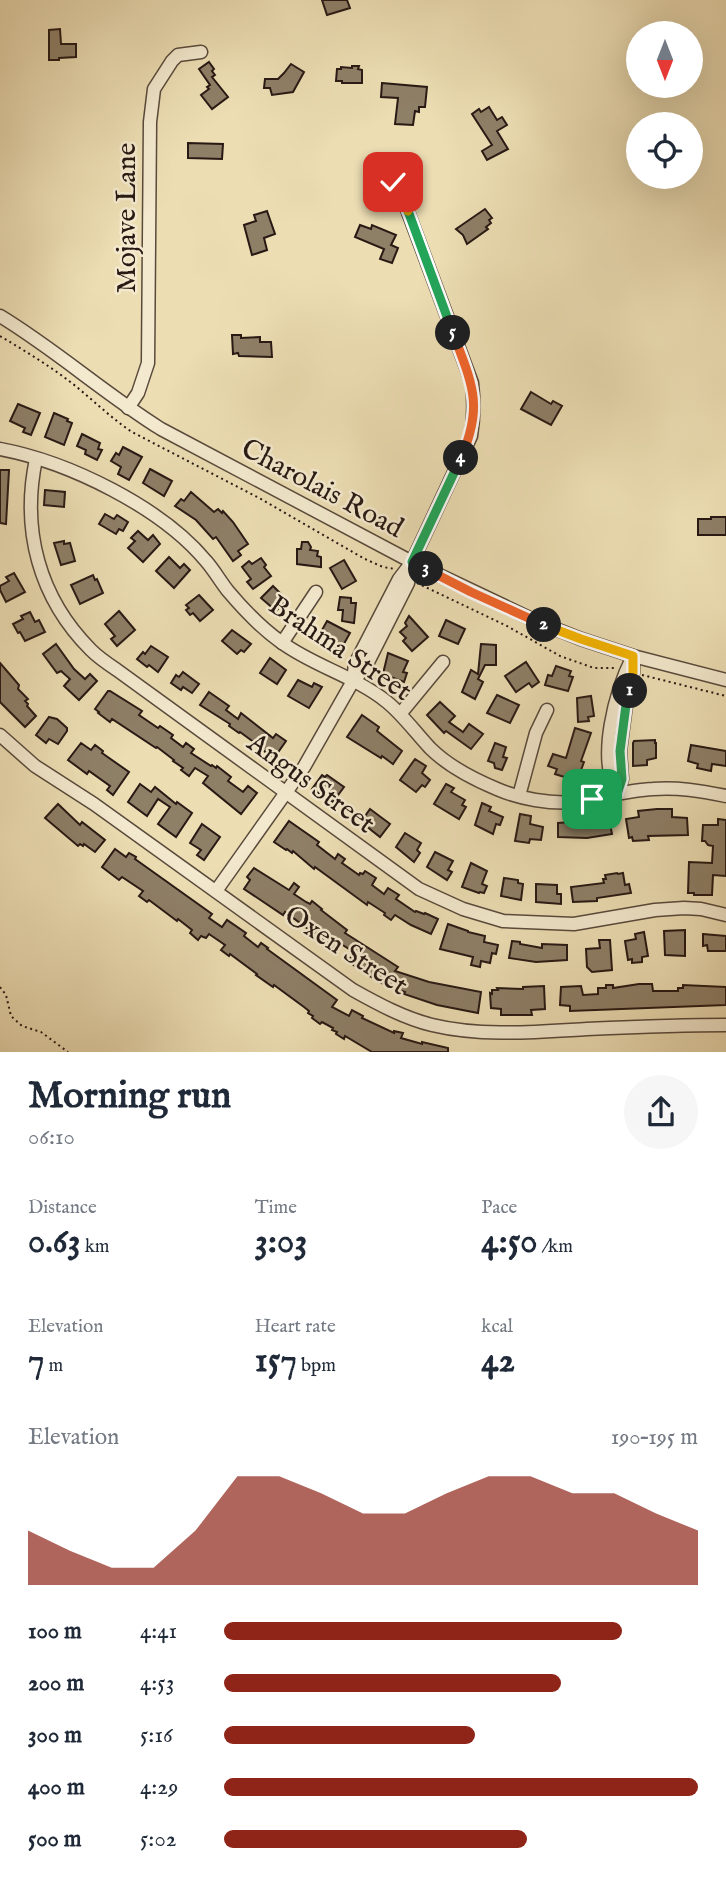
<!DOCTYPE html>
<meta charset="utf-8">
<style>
body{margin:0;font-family:"IM FELL English",serif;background:#f6f6f7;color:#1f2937;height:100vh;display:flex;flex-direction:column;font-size:26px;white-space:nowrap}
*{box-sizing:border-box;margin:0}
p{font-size:23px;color:#747a83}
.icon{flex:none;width:38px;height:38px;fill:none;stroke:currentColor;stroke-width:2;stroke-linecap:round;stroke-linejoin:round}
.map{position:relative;height:1052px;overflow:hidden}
.sheet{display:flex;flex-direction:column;background:#fff;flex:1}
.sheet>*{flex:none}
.needle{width:46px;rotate:180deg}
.tools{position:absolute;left:626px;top:21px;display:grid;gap:14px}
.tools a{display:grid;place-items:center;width:77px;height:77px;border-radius:50%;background:#fff;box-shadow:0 7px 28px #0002;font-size:35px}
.pin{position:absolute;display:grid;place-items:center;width:60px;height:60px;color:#fff;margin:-30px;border-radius:14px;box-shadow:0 4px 10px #0006}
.km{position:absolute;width:35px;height:35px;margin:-18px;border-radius:50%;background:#222;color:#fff;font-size:19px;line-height:35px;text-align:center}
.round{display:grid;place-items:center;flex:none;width:74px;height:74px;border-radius:37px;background:#f6f6f7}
.summary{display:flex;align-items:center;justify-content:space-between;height:119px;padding:0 28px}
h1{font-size:38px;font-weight:700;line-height:52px}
.figures{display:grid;grid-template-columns:repeat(3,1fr);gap:10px;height:119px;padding:7px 28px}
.figures div{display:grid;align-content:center}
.figures b{font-size:35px;font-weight:700}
.figures small{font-size:19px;font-weight:400}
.figures p{font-size:19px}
.chart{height:196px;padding:14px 28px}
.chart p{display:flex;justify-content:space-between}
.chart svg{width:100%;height:126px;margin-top:7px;fill:#8f2418;opacity:.7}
ul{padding:0 28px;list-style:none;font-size:23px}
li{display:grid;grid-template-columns:112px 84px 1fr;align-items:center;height:52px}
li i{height:18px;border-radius:9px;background:#8f2418}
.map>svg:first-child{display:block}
</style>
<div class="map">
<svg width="726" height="1052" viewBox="0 0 726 1052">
<rect width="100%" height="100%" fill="#ecddb3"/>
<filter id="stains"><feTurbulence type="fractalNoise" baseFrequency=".00286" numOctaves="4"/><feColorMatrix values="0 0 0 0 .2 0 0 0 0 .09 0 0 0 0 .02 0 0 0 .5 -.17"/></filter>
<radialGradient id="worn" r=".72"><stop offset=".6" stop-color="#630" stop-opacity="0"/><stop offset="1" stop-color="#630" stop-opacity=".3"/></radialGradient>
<g fill="#8e7f67" stroke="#281914" stroke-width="2">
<path d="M322 0H347L350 8 327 15Z"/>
<path d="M60 29 61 44H76V57L59 58V60H49V30Z"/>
<path d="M209 62 214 69 212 71 215 75 212 77 228 97 212 109 201 95 209 89 207 87 210 85 199 69Z"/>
<path d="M291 64 304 72 293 92 272 95 270 88H264L265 79H278L284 73Z"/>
<path d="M352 66H359L358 69 362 70V83H342V81H336L337 69H341V67L352 68Z"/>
<path d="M382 83 427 87 425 107H419V112L415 111 413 125 395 124 398 98 381 97Z"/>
<path d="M489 107 497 120 502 117 507 125 497 131 508 149 487 160 482 151 492 145 472 114 479 109 481 112Z"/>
<path d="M188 143 223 144 222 159 188 158Z"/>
<path d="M485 209 492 218 489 220 491 223 486 227 488 229 467 244 463 235 456 229Z"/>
<path d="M267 211 275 234 264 238 267 250 252 255 244 225 256 221 254 215Z"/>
<path d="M360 225 371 229 372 225 396 235 391 245 398 248 392 263 380 259 384 249 355 237Z"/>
<path d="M232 335H241V338L260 337V342H271L272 357 239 356 238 353 233 354Z"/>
<path d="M531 392 551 404 553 401 562 406 551 425 521 409Z"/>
<path d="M18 404 40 413 31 435 23 432 25 428 10 421Z"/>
<path d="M54 413 68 419 67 421 72 423 64 445 45 437Z"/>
<path d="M82 434 100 443 98 449 102 450 97 460 85 454 86 450 77 446Z"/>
<path d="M123 447 142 457 129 480 118 474 121 467 111 461 116 453 119 455Z"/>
<path d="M150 469 172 481 164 496 143 483Z"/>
<path d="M0 470H9L6 524 0 523Z"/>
<path d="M45 490 65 492 64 507 44 505Z"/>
<path d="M191 492 214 512 218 509 222 513 223 511 233 522 248 544 238 551 241 555 233 561 216 537 213 539 196 520 175 506 181 499 184 501Z"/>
<path d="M105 514 114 519 117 515 128 522 123 531 119 529 116 534 99 524Z"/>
<path d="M711 517H726V535H698V519H711Z"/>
<path d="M138 531 148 540 153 535 160 544 143 562 128 548 135 541 131 538Z"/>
<path d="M64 541V544L70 543 75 561 61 565 54 543Z"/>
<path d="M302 542H308L311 547 310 550 318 551 317 556 321 557V567L297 564V549H301Z"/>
<path d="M169 557 180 568 184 564 190 570 174 588 156 571Z"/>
<path d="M261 558 266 565 264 567 271 576 253 589 247 582 251 579 242 567 249 561 252 564Z"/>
<path d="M344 560 356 581 342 589 330 568Z"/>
<path d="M14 573 25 592 6 602 0 590V586L9 581 6 577Z"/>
<path d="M93 575 95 580 97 579 103 593 80 604 71 585Z"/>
<path d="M273 586 287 600 276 611 261 598Z"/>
<path d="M199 595 213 610 200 621 193 613 190 615 186 610 189 608 186 605Z"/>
<path d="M340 597 351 598V603H356L354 623 342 621 343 610H338Z"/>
<path d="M119 611 135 630 117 646 111 639 115 636 105 624Z"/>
<path d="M30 612 35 622 39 620 45 632 25 641 20 632 18 633 13 624 23 619 21 616Z"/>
<path d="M409 616 428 637 412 651 403 641 406 638 400 632 407 626 405 623Z"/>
<path d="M446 620 465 629 458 644 439 636Z"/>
<path d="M327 621 350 633 340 651 317 639Z"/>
<path d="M232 630 251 644 244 652 241 650 237 654 222 641Z"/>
<path d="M56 644 74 669 85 679 90 674 97 681 79 700 64 686 70 679 61 671 57 673 43 654Z"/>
<path d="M481 644 496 645V665H485L478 679 483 682 475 699 462 692 471 670 478 674Z"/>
<path d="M151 646 168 657 158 672 149 665 147 667 137 659 143 652 145 654Z"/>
<path d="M388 653 408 661 403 672 407 673 404 682 383 674Z"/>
<path d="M270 658 286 670 277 684 260 673Z"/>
<path d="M526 662 539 682 532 687 529 683 516 692 505 676Z"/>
<path d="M0 663 19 685 18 689 28 699 25 701 28 704 27 706 36 716 25 727 0 702Z"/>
<path d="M556 666 571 671 569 676 573 677 568 691 545 685 548 675 552 676Z"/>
<path d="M183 672 199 684 192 693 183 687 181 690 171 683 176 675 179 677Z"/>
<path d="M298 680 312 687 314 683 322 687 309 708 288 696Z"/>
<path d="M108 691H110L142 711 139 715 158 728 160 726 173 735 171 738 183 747 186 743 194 749 191 753 211 766 212 765 216 768 217 766 231 777 228 781 243 792 248 786 257 793 241 814 203 783 208 776 195 768 189 776 181 770 183 768 173 761 174 760 157 747 156 748 112 719 110 722 98 713 99 712 95 709Z"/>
<path d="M209 692 229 706 226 710 238 719 241 713 273 738 276 734 286 741 274 758 254 744 255 743 240 732 239 733 229 726 230 724 200 705Z"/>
<path d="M497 695 519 705 510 723 487 713Z"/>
<path d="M591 696 594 716 588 717 589 721 578 722 577 698Z"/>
<path d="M440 702 455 716 449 722 463 732 469 724 483 734 471 749 446 731 444 733 427 715Z"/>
<path d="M362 715 379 727 377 731 402 751 393 764 382 756 381 758 347 737Z"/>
<path d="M49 717 57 719 67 728V731L58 744 49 739 46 743 36 735Z"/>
<path d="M575 728 591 733 581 761 584 762 577 781 555 774 557 769 548 766 553 754 566 758Z"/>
<path d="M655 740V743H656V758L647 760V765L633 766V743L634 741Z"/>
<path d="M81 743 91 750 95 745 103 751 102 753 129 772 113 795 107 790 110 786 89 771 87 774 68 760Z"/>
<path d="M495 743 506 747 503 757 507 758 502 770 495 768 494 763 488 761Z"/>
<path d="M691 745 726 751V766L712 764 711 771 697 768 698 764 688 761Z"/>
<path d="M415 759 426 766 422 773 430 780 425 787 422 785 416 792 400 780Z"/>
<path d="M322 775 325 777 327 775 344 787 333 802 312 789Z"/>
<path d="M140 784 151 792 155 787 176 804 177 802 192 813 176 837 158 824 170 807 158 799 147 816 128 802Z"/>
<path d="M446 784 454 788 451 792 465 800 462 805 466 807 459 819 434 804Z"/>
<path d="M482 803 491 807 489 811 503 817 500 825 496 824 493 834 475 825Z"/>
<path d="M58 804 80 825 82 822 105 840 95 852 84 844 83 846 80 844 78 846 45 818Z"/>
<path d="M370 809 390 824 380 837 361 822Z"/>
<path d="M657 809H672V817L687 818 688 835 648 836 649 840 633 841 632 837 629 838 626 819 639 817 638 811Z"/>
<path d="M520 814 531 816 530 824 543 827 541 840 530 839 529 843 515 841Z"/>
<path d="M609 819 612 834 587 838 558 837V823Z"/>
<path d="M718 819 726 820V876L713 875 712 895H694V893H688L689 862 712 863 713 846 708 845 705 841H702L703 825H718Z"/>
<path d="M289 821 319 842 317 845 335 859 338 854 345 859 342 863 359 875 360 873 363 874 365 871 376 878 372 885 384 894 388 888 399 895 396 899 415 912 416 911 424 914 425 913 438 919 431 934 411 925 395 915 391 920 384 915 385 913 368 902 367 905 315 867 314 869 293 851 292 853 287 849 286 850 274 842Z"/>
<path d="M202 824 220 837 204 860 197 855 201 850 190 843Z"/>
<path d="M405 833 421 843 417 850 420 853 414 862 396 847Z"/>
<path d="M115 849 126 857 129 853 136 857 135 859 212 914 209 918 222 927 227 920 246 933 244 936 258 947 261 943 268 948 267 949 278 957 337 1000 332 1007 349 1016 352 1010 363 1016 362 1018 394 1033V1031L403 1033 401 1038 422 1044V1042L448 1048V1052H372L345 1036 344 1039 336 1034 337 1032 332 1030 333 1028 322 1022 320 1024 312 1018 313 1016 308 1013 309 1011 304 1007 274 985 273 987 256 975 257 974 230 954 229 956 221 950 225 945 209 934 206 938 201 936 198 940 190 933 192 930 178 919 177 921 149 900 147 902 139 896 143 891 122 877 119 880 102 867Z"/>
<path d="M435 852 453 861 448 870 452 872 447 880 427 867Z"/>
<path d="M471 863 487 871 482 884 487 886 484 893 480 892 479 893 462 887Z"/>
<path d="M254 868 289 890 294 883 299 887 294 894 306 902 310 904 312 901 322 909 321 910 347 930 345 933 398 967 395 971 429 982 481 992 478 1013 437 1005 404 994 405 992 387 986 366 974 348 961 353 955 350 953 352 951 338 942 334 948 285 912 283 915 244 889 250 880 247 877Z"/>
<path d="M617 873 618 874 623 873 625 885 629 884 631 893 597 898V901L573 902 571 887 604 883 603 879H606L605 875Z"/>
<path d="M504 878 518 880V883L523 884 521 900 501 896Z"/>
<path d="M536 884 557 885V894H561V904L536 902Z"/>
<path d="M448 924 468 931V932L485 936 484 942 498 945 496 954 492 953 490 963 481 961 480 967 471 965 473 957 440 949Z"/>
<path d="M685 930V956L665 955 664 931Z"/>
<path d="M644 932 648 956 642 957V962L632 963V959L628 960 625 941 636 939 635 934Z"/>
<path d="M703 934 726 936V951H708L707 945 703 946Z"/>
<path d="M599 940H610L612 970 592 972 587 967 586 949 600 948Z"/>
<path d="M512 941 520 942V944L542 948V944L567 945V960L536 962 509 958Z"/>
<path d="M639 984H652L653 991H678V988H683V985L726 987V1005L570 1011V1006L560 1005 561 987 581 986 583 995 598 994V988H606V985H613V988Z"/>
<path d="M544 986 545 1009 531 1010 532 1015H501V1009L491 1008 490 993 492 994V990H498L497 988 523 989V987Z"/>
</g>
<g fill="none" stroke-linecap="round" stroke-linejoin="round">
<g stroke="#594a3c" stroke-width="15">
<g id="minor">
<path d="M393 182 405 204 472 383C474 401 474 418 471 436L412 562"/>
<path d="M0 316C56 350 105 394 161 429L412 562 538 622 581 639 633 656 726 680"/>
<path d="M128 408 138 393 148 363 150 122 154 89 172 61 178 55 201 52"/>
<path d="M0 449C69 462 161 507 206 561 214 570 220 581 228 591 244 610 261 628 281 642 313 666 355 676 387 702 403 715 415 732 430 748 448 766 473 779 497 789 520 799 550 804 575 802 601 799 626 790 653 789 678 787 701 791 726 796"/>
<path d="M36 459C21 530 39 598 91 650 99 658 108 664 117 670L419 889 463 909 503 921 574 924 655 910 684 908 701 909 726 915"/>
<path d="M282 643 316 592"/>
<path d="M633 656V673L626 705 620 751 622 779 617 794C597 757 615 692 633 656Z"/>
<path d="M401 713 443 662"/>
<path d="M0 735 35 766 94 804 353 990C378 1004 404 1018 432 1025 482 1037 535 1032 587 1029 633 1027 679 1025 726 1025"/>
<path d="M519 796 536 733 547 710"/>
<path d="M216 891 304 767 353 681 365 668 408 583 412 562 399 579 355 664 353 681"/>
</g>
</g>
<g stroke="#281914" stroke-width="2" stroke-dasharray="2 3.5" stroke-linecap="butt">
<path d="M0 336C25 351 50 366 73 384 93 400 111 418 132 432L261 499 365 559 383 567 395 569"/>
<path d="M417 583 507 626 560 656 594 668H616"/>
<path d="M642 675 726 696"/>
<path d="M0 987 6 995 11 1016 22 1026 41 1032 68 1052"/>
</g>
<use href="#minor" stroke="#f3e9ce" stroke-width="12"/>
</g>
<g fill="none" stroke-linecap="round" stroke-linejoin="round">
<g stroke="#fff" stroke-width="14">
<path id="split-1" d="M592 799 617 794 622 779 620 751 626 705 630 691"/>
</g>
<g stroke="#fff" stroke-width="14">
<path id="split-2" d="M544 625 581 639 633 656V673L630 691"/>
</g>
<g stroke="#fff" stroke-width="14">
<path id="split-3" d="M426 569 471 592 544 625"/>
</g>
<g stroke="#fff" stroke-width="14">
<path id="split-4" d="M426 569 412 562 461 458"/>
</g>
<g stroke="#fff" stroke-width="14">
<path id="split-5" d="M453 333C472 384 484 405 461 458"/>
</g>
<g stroke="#fff" stroke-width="14">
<path id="split-6" d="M408 211 453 333"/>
</g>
<g stroke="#fff" stroke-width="14">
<path id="split-7" d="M393 182 408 211"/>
</g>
<use href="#split-1" stroke="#22a559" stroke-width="9"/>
<use href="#split-2" stroke="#f5b400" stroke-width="9"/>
<use href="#split-3" stroke="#f0652b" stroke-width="9"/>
<use href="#split-4" stroke="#22a559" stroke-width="9"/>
<use href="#split-5" stroke="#f0652b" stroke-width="9"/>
<use href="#split-6" stroke="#22a559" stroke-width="9"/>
<use href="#split-7" stroke="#f5b400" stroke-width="9"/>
</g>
<g text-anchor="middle" stroke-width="5" stroke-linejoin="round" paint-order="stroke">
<g font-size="28" fill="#281914" stroke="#f3e9ce">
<text transform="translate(125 218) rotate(-90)" y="10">Mojave Lane</text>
<text transform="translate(323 487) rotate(28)" y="10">Charolais Road</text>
<text transform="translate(341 647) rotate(34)" y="10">Brahma Street</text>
<text transform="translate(312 782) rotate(36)" y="10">Angus Street</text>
<text transform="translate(347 949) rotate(33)" y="10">Oxen Street</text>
</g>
</g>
<rect width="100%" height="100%" filter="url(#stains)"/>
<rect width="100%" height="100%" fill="url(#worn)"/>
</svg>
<div class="tools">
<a><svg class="needle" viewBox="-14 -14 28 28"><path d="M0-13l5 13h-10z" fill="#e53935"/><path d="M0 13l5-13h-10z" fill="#747a83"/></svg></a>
<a><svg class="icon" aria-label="locate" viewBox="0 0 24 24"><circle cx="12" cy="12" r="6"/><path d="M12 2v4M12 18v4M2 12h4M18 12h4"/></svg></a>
</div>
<div class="pin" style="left:592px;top:799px;background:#1e9e55"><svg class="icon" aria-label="arrive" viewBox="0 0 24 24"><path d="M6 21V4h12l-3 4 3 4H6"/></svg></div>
<div class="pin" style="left:393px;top:182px;background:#d93025"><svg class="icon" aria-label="check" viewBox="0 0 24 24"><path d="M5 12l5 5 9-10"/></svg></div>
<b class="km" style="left:630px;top:691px">1</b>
<b class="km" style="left:544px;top:625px">2</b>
<b class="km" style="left:426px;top:569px">3</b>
<b class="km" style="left:461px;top:458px">4</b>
<b class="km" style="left:453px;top:333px">5</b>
</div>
<section class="sheet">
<div class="summary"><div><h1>Morning run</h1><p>06:10</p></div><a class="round"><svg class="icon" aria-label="share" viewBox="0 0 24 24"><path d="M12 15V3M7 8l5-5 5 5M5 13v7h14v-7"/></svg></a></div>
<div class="figures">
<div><p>Distance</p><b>0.63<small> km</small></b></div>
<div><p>Time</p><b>3:03</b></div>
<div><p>Pace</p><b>4:50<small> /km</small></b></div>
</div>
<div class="figures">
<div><p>Elevation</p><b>7<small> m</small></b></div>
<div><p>Heart rate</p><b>157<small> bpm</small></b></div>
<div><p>kcal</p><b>42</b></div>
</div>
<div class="chart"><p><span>Elevation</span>190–195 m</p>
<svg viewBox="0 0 160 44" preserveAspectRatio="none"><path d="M0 44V25L10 32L20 38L30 38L40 25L50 6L60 6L70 12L80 19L90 19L100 12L110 6L120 6L130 12L140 12L150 19L160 25V44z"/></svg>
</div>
<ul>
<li><b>100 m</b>4:41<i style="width:84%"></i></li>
<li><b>200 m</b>4:53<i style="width:71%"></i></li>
<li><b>300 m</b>5:16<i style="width:53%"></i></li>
<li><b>400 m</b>4:29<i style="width:100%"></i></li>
<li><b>500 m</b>5:02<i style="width:64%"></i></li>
</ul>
</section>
